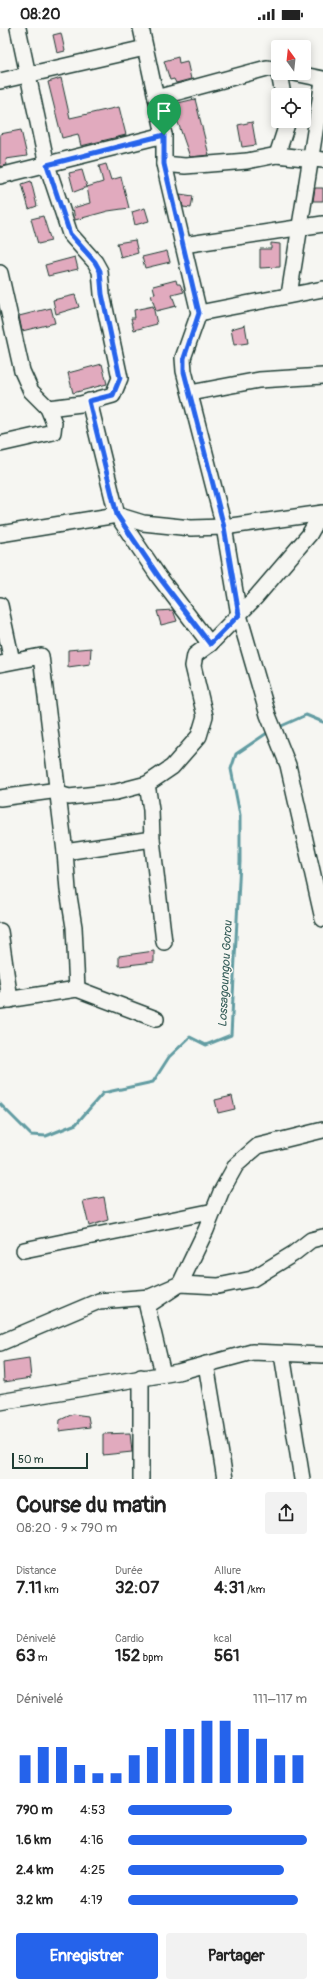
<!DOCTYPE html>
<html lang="fr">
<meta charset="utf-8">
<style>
body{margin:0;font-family:Pangolin,sans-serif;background:#f2f2f2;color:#222;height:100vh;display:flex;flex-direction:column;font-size:15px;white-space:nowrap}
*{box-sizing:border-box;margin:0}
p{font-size:13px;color:#767676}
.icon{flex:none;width:22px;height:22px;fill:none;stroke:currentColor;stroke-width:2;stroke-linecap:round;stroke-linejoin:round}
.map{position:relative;height:1451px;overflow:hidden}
.drawer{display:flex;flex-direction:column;background:#fff;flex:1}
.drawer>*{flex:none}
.needle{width:26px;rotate:345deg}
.controls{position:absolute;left:271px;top:12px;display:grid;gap:8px}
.controls a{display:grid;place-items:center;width:40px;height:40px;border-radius:4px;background:#fff;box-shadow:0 2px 10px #0003;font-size:20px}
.scale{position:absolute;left:12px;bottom:10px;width:76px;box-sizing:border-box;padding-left:4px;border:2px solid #1f3d34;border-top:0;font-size:11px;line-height:14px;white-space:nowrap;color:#1f3d34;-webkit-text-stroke:3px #f6f6f2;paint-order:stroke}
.pin{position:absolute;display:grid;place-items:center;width:34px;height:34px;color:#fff;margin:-41px -17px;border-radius:50% 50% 50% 0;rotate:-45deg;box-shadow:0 0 4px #0007}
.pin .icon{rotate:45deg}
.round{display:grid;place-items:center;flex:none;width:42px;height:42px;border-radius:4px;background:#f2f2f2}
.summary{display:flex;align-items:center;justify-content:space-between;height:68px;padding:0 16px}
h1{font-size:22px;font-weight:800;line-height:30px}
.metrics{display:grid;grid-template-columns:repeat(3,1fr);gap:6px;height:68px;padding:4px 16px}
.metrics div{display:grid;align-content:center}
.metrics b{font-size:17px;font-weight:800}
.metrics small{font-size:11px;font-weight:400}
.metrics p{font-size:11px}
.chart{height:112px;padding:8px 16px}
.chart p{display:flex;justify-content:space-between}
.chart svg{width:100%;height:72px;margin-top:4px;stroke:#2563eb;stroke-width:6}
.button{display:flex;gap:8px;margin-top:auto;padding:8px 16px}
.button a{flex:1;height:46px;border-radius:4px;background:#2563eb;color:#fff;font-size:16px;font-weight:800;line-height:46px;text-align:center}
.button a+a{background:#f2f2f2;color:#222}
ul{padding:0 16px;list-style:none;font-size:13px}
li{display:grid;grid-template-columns:64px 48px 1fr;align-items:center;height:30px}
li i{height:10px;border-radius:5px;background:#2563eb}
.status{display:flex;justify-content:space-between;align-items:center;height:28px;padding:0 20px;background:#fff;direction:ltr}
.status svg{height:11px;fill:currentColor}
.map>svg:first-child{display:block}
</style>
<div class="status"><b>08:20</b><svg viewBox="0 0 49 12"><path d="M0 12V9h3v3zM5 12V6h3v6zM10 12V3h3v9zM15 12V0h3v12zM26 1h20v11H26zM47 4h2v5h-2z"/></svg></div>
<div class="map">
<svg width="323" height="1451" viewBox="0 0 323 1451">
<rect width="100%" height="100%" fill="#f6f6f2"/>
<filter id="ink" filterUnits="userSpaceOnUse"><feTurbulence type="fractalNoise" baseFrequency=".025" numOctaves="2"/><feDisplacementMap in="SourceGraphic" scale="8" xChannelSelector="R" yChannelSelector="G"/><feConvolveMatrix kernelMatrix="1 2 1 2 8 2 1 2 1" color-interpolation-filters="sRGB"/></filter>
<g filter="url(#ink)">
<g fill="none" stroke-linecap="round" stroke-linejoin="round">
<g stroke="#629ca2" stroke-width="3">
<path d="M277 700 306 687 323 694"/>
<path d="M0 1076 31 1107 46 1108 76 1096 103 1065 153 1054 169 1029 190 1009 206 1017 231 1007 240 834V787L231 741 236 726 270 703"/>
</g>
</g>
<g fill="#e1aabe" stroke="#1f3d34">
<path d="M61 5 65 23 57 25 53 7Z"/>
<path d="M178 29 179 35 187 33 191 51 176 55 174 51 170 52 164 33Z"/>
<path d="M61 50 70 90 119 79 126 107 81 118 78 106 62 110 48 54Z"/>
<path d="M195 71 209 127 190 129 173 80 180 78 178 75Z"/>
<path d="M252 94 256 117 242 119 238 97Z"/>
<path d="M21 102 27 128 6 131 7 137 0 139V106Z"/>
<path d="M106 136 111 152 121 149 129 180 108 183 75 192 73 180 90 175 87 159 103 154 99 138Z"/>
<path d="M82 142 87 159 74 164 69 145Z"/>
<path d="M31 153 37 178 29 181 22 156Z"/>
<path d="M315 160H323V173H313Z"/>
<path d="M180 166 193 168 191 180 183 179Z"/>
<path d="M145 180 149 193 135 197 132 184Z"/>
<path d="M43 188 51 213 38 216 31 191Z"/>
<path d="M135 212 138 225 121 230 117 215Z"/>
<path d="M271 215 280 216V239L260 240V221H271Z"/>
<path d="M167 223 170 234 145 240 142 229Z"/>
<path d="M75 229 78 241 48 248 45 237Z"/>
<path d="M176 252 177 256H180L184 264 172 267 176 278 156 283 151 267 155 266 153 258Z"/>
<path d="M75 267 79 279 56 286 53 272Z"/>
<path d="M153 278 157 296 134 302 131 290H135L134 282Z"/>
<path d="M51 280 55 295 22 303 19 288Z"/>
<path d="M245 297 248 315 234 317 231 301Z"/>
<path d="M102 336 107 356 73 365 68 345Z"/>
<path d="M173 582 177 593 161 597 157 583Z"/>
<path d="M91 620 90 636 68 639V622Z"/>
<path d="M154 923V934L119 938V928Z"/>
<path d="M232 1068 235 1081 218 1085 215 1072Z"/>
<path d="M104 1169 108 1192 89 1198 83 1173Z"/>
<path d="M29 1330 31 1350 4 1354 3 1334Z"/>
<path d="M73 1386 88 1388 90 1399 59 1403 60 1392Z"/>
<path d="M130 1405 132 1424 103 1427V1406Z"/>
</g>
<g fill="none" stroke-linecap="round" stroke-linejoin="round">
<g stroke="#1f3d34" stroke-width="18">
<g id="minor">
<path d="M141 0 164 107V136L199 285 183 330 184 343 224 499 239 587 268 687 288 737 323 891"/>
<path d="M279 45 283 67"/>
<path d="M294 45 323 51"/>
<path d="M0 53 145 20"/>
<path d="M156 70 267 40 278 42"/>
<path d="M277 127 288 93"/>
<path d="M164 136 185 138 247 133 277 127 323 132"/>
<path d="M0 148 164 107"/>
<path d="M183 217 323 196"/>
<path d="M0 245 22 343 31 363 48 380 81 376 113 367 120 350 102 266 100 243 95 234 70 206 47 137 18 0"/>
<path d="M289 267 323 53"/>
<path d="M199 285 323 261"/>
<path d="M190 365 259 352 323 348"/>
<path d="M89 373 117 487 159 549 210 616"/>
<path d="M0 416 53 404 54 395 48 380"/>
<path d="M0 506 117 487 143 495 191 500 224 499 323 485"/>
<path d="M0 577 12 633"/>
<path d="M0 636 41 628 65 824 68 862 74 899 77 961"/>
<path d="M147 756 151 782 152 811 164 914"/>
<path d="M0 770 51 763 69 769 116 764 147 756 172 739 199 708 205 688 193 638 195 627 210 616 256 569 309 507 321 486"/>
<path d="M65 824 152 811"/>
<path d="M0 903 10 972"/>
<path d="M0 973 77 961 156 991"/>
<path d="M24 1222 214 1183"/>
<path d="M0 1315 99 1273 150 1269 180 1256 206 1202 221 1164 236 1137 258 1118 323 1102"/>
<path d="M282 1326 302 1451"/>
<path d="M206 1336 225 1451"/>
<path d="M163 1346 147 1278 180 1256 218 1258 252 1251 293 1226 311 1212 323 1209"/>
<path d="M141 1349V1451"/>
<path d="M0 1374 178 1344 252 1324 323 1327"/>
</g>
</g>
<use href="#minor" stroke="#f6f6f2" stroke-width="15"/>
</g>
</g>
<g fill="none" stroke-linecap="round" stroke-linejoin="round" filter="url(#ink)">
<g stroke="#fff" stroke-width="8">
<path id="route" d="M164 107V136L199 285 184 330V344L224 499 239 587 210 616 159 549 117 487 89 373 113 367 120 350 102 266 100 243 95 234 70 206 47 137Z"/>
</g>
<use href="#route" stroke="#2563eb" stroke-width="5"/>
</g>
<g text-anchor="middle" stroke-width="3" stroke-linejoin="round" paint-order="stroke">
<g font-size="12" font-style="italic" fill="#355d59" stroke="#f6f6f2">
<text transform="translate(225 946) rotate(-87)" y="4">Lossagoungou Gorou</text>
</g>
</g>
</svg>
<div class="controls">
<a><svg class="needle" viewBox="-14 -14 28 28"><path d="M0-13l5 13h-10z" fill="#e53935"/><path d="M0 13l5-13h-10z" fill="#767676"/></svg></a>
<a><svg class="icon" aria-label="locate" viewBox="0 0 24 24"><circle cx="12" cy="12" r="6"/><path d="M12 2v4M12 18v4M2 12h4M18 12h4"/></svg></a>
</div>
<div class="scale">50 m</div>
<div class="pin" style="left:164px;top:107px;background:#1e9e55"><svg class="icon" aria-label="arrive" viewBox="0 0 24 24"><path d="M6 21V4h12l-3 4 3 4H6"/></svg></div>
</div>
<section class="drawer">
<div class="summary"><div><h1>Course du matin</h1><p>08:20 · 9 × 790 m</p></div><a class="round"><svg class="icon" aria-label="share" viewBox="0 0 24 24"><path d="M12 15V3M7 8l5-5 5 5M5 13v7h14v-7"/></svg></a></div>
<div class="metrics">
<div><p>Distance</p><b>7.11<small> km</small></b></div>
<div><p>Durée</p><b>32:07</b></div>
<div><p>Allure</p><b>4:31<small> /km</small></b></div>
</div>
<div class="metrics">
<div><p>Dénivelé</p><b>63<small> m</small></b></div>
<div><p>Cardio</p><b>152<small> bpm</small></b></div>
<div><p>kcal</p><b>561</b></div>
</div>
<div class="chart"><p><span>Dénivelé</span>111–117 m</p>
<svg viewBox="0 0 160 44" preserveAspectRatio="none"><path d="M5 44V27M15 44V22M25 44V22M35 44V33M45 44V38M55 44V38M65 44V27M75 44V22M85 44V11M95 44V11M105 44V6M115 44V6M125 44V11M135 44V17M145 44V27M155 44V27"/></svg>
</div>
<ul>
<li><b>790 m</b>4:53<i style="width:58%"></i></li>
<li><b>1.6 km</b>4:16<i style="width:100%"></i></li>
<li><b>2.4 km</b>4:25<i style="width:87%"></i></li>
<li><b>3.2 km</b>4:19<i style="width:95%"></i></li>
</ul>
<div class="button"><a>Enregistrer</a><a>Partager</a></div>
</section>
